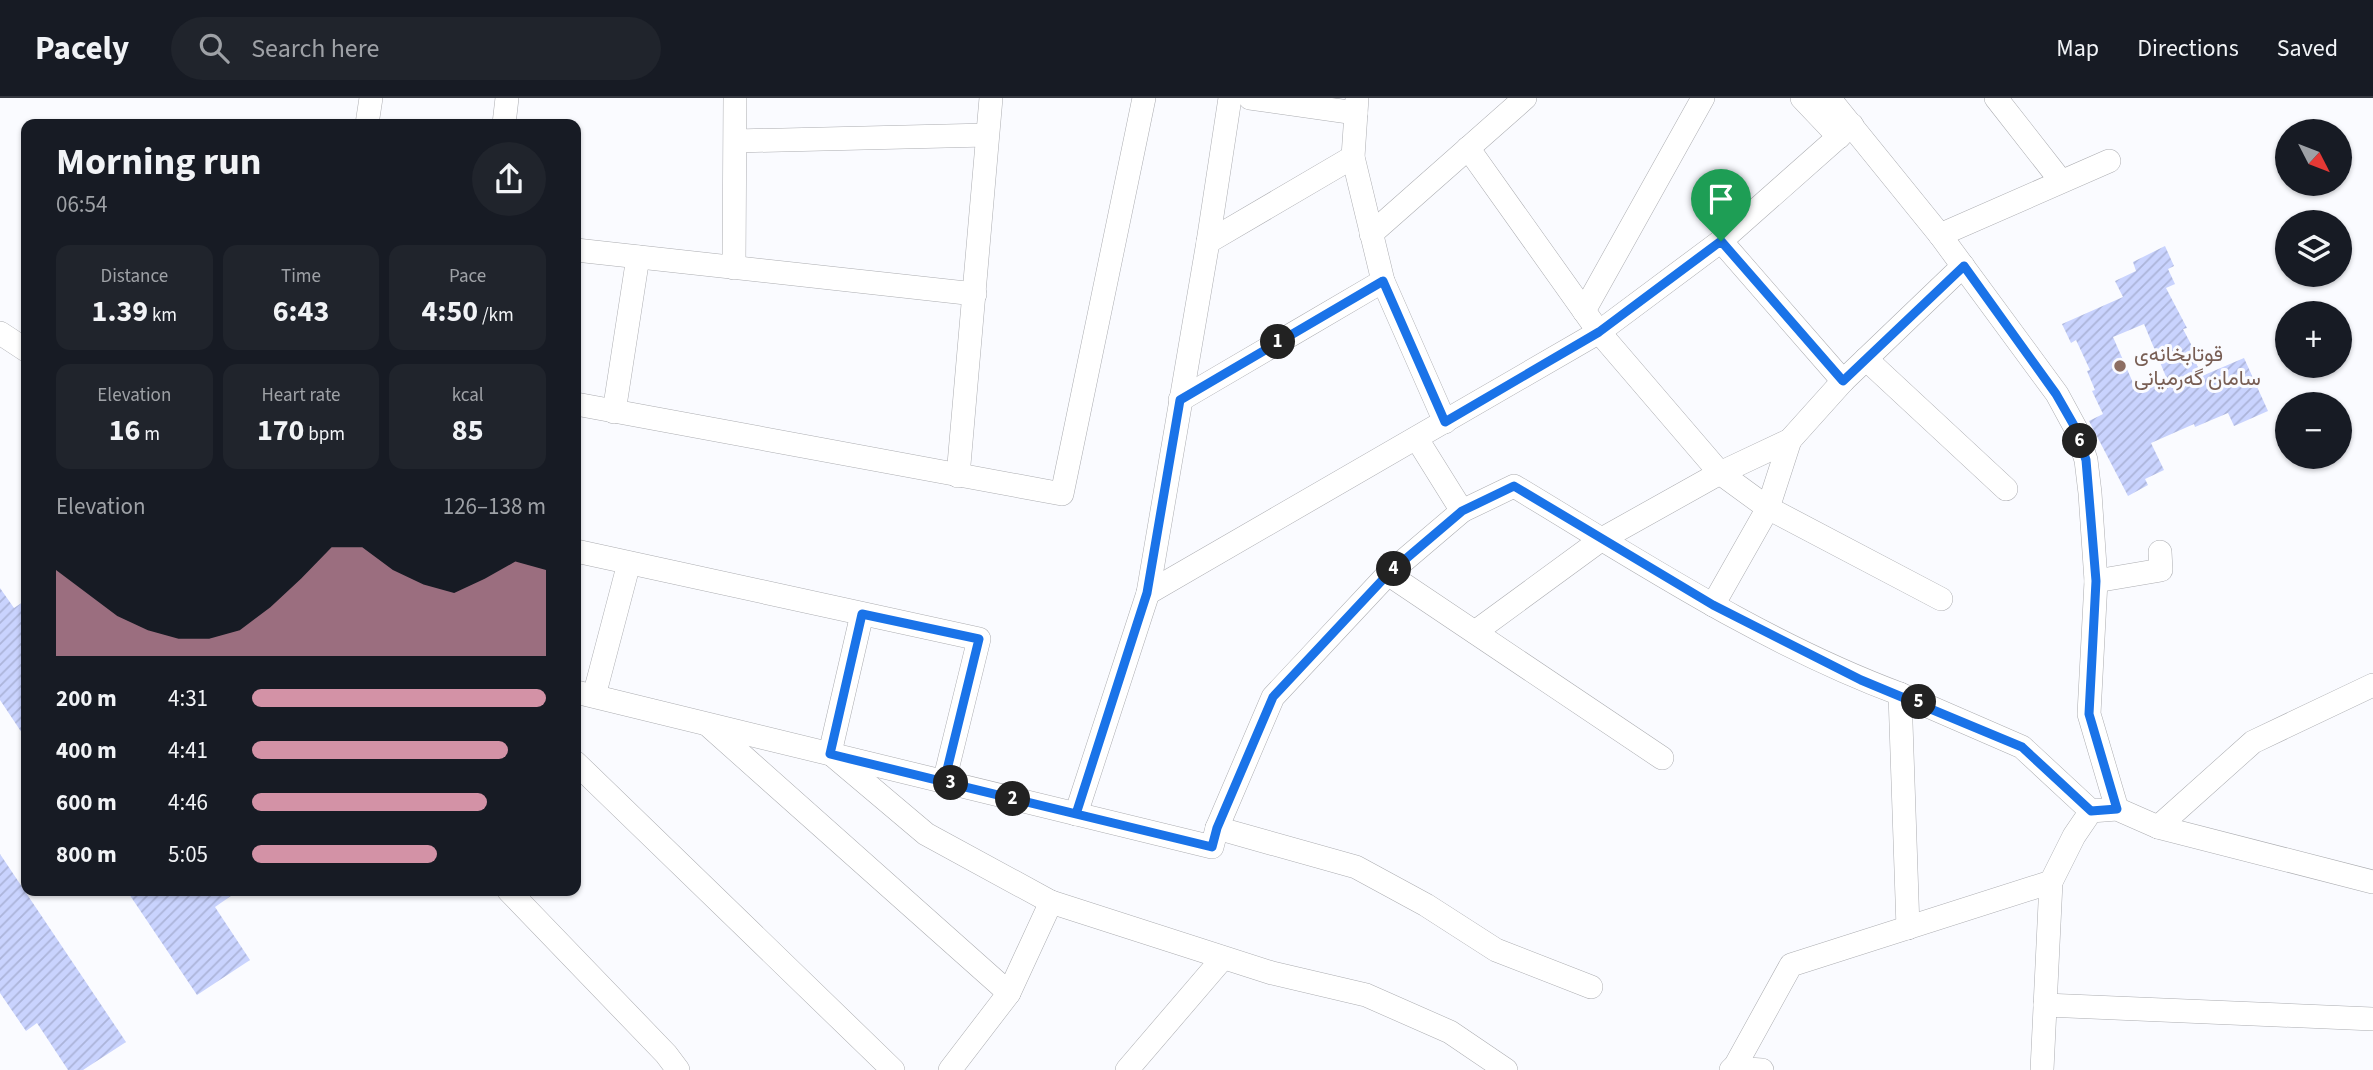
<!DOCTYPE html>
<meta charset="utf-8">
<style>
body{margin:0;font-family:"Source Sans 3",Vazirmatn,sans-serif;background:#20242c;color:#f1f3f6;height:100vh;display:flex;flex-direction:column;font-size:26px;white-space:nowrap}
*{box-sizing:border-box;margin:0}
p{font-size:23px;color:#9ea1a6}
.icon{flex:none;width:38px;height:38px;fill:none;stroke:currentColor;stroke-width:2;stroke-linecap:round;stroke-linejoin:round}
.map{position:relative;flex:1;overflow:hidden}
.side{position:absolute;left:21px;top:21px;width:560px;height:777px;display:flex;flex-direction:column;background:#171b24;border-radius:14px;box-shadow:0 2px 5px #0004}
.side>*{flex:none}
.needle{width:46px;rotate:132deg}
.fabs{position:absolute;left:2275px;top:21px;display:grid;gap:14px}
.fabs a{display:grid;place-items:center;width:77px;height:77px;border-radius:50%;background:#171b24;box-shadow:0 2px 5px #0004;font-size:35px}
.pin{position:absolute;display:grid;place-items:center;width:60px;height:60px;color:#fff;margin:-72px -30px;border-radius:50% 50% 50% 0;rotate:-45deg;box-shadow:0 0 7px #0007}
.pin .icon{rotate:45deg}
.km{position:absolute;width:35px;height:35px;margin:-18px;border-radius:50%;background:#222;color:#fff;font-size:19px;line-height:35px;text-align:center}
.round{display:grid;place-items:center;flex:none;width:74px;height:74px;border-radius:37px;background:#20242c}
.head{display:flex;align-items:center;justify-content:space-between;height:119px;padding:0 35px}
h1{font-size:38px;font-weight:700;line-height:52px}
.figures{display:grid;grid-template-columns:repeat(3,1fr);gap:10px;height:119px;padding:7px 35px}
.figures div{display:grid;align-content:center;border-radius:14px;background:#20242c;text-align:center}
.figures b{font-size:30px;font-weight:700}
.figures small{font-size:19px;font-weight:400}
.figures p{font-size:19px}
.chart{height:196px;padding:14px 35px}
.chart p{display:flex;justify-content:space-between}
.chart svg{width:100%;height:126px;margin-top:7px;fill:#d392a6;opacity:.7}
ul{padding:0 35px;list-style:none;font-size:23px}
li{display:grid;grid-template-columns:112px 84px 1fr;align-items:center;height:52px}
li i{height:18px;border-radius:9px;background:#d392a6}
header{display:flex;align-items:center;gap:42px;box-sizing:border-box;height:98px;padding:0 35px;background:#171b24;border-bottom:2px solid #363941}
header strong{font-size:33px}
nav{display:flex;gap:38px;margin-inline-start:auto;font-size:24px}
.search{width:490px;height:63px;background:#20242c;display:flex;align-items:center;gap:18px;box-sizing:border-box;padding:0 24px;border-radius:38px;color:#9ea1a6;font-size:26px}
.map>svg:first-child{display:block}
</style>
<header>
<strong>Pacely</strong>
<div class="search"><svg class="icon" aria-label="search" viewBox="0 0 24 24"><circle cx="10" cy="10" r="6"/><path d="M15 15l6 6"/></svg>Search here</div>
<nav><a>Map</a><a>Directions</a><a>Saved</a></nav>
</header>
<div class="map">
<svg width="2373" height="972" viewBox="0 0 2373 972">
<defs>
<pattern id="building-hatch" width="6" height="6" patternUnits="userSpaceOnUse" patternTransform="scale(1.75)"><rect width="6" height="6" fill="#c9d3fe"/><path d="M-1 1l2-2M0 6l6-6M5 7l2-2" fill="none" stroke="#acb4d9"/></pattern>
</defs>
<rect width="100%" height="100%" fill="#fafbff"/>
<g fill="url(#building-hatch)" fill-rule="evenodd">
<path d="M2165 148 2174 168 2168 171 2175 186 2166 190 2187 230 2183 231 2193 250 2190 252 2202 278 2244 260 2268 313 2234 328 2228 315 2195 329 2194 326 2151 345 2164 372 2145 381 2148 387 2128 398 2089 323 2103 316 2092 293 2095 292 2087 273 2090 272 2076 242 2071 245 2062 226 2123 199 2115 183 2136 173 2133 164ZM2144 226 2167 281 2137 294 2113 239Z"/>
<path d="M0 490 14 510 26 502V641L0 602Z"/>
<path d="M0 756 126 944 83 972H68L37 925 26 933 0 895Z"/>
<path d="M127 793H238L215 809 250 862 197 897Z"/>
</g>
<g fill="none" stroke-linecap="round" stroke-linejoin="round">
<g stroke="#acadb1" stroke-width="24">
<g id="minor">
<path d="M1250 0 1356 15"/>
<path d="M1357 0 1353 59 1383 183 1445 324"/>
<path d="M1802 0 1839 39"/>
<path d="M1829 0 1940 137 2057 296 2076 331 2086 362 2090 395 2096 483 2089 616 2117 711"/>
<path d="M1996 0 2061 83"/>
<path d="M367 26 371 0"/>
<path d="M504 26 507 0"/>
<path d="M736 43 987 37"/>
<path d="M1468 50 1599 234 1720 375 1768 410 1941 501"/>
<path d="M1371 136 1525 0"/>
<path d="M1940 137 2109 63"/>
<path d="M1721 143 1843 283"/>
<path d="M1208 144 1353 59"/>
<path d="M576 152 975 196"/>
<path d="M734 170 735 0"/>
<path d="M1584 213 1703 0"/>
<path d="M0 235 26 252"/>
<path d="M1866 261 2006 391"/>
<path d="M1180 302 1383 183"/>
<path d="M576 306 1062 396 1144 0"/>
<path d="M614 314 638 159"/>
<path d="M1417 341 1462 413"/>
<path d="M958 378 991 0"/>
<path d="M576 453 979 541 944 684"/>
<path d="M1388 476 1662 660"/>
<path d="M2096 483 2161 472 2160 454"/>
<path d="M1148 495 1599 234 1721 143 1852 27"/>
<path d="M1713 507 1768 410 1790 342"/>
<path d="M862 516 830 655 926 736 1051 804 1272 875 1366 897 1450 934 1506 972"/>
<path d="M1475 534 1602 441 1720 375 1790 342 1843 283 1963 168"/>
<path d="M576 594 1212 749 1217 730 1273 599 1388 476 1462 413 1514 388C1639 463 1763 545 1900 596L1908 830"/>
<path d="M1900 596 2022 649 2091 713"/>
<path d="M594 598 629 465"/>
<path d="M708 627 1009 895"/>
<path d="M576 665 893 972"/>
<path d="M1076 716 1148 495 1208 144 1230 0"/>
<path d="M2158 729 2253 644 2373 587"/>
<path d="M1217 730 1356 769 1426 807 1496 852 1591 889"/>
<path d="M509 793 666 956 678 972"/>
<path d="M2045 907 2373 921"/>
<path d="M950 972 1009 895 1051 804"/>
<path d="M1127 972 1223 860"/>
<path d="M1731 972 1733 970 1762 972"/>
<path d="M1733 972 1791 867 2051 784"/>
<path d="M2042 972 2051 784 2074 738 2091 713 2117 711 2158 729 2373 784"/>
</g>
</g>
<use href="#minor" stroke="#fff" stroke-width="23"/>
</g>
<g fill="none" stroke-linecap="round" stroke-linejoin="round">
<g stroke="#fff" stroke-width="14">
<path id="route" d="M1721 143 1599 234 1445 324 1383 183 1180 302 1147 495 1076 716 830 656 862 516 979 541 944 684 1212 749 1217 730 1273 599 1388 476 1462 413 1514 388 1713 507 1861 582 2022 649 2091 713 2117 711 2089 616 2096 483 2086 362 2076 331 2056 296 1964 168 1843 283 1721 143"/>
</g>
<use href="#route" stroke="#1a73e8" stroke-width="9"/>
</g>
<circle fill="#8d6e63" stroke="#fafbff" stroke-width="2.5" cx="2120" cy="268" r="7"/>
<g text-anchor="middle" stroke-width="6" stroke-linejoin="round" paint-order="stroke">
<g font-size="21" fill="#785e54" stroke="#fafbff" text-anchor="start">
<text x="2134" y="263">قوتابخانەی<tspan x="2134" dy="24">سامان گەرمیانی</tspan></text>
</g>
</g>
</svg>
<div class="fabs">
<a><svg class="needle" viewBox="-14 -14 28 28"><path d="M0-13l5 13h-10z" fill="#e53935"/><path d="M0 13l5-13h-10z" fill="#9ea1a6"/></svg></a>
<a><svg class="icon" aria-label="layers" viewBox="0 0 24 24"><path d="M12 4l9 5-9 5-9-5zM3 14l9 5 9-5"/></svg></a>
<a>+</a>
<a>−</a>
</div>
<div class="pin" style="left:1721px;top:143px;background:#1e9e55"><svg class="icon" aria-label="arrive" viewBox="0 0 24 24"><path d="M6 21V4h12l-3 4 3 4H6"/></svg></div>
<b class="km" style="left:1278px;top:244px">1</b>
<b class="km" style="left:1013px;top:701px">2</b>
<b class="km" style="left:951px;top:685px">3</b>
<b class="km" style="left:1394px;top:471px">4</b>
<b class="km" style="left:1919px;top:604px">5</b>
<b class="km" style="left:2080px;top:343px">6</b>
<section class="side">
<div class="head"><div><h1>Morning run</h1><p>06:54</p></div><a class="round"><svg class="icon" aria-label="share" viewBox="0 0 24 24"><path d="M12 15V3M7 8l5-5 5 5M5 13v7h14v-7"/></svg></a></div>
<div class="figures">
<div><p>Distance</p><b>1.39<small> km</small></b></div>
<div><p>Time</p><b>6:43</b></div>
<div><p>Pace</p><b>4:50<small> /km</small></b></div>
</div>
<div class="figures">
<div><p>Elevation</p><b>16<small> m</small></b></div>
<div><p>Heart rate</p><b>170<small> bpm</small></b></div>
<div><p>kcal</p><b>85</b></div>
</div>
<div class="chart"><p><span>Elevation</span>126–138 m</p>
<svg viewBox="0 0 160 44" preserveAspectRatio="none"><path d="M0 44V14L10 22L20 30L30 35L40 38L50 38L60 35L70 27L80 17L90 6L100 6L110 14L120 19L130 22L140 17L150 11L160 14V44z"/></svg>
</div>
<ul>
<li><b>200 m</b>4:31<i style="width:100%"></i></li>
<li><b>400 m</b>4:41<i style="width:87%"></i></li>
<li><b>600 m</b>4:46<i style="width:80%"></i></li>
<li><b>800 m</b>5:05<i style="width:63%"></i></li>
</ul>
</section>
</div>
